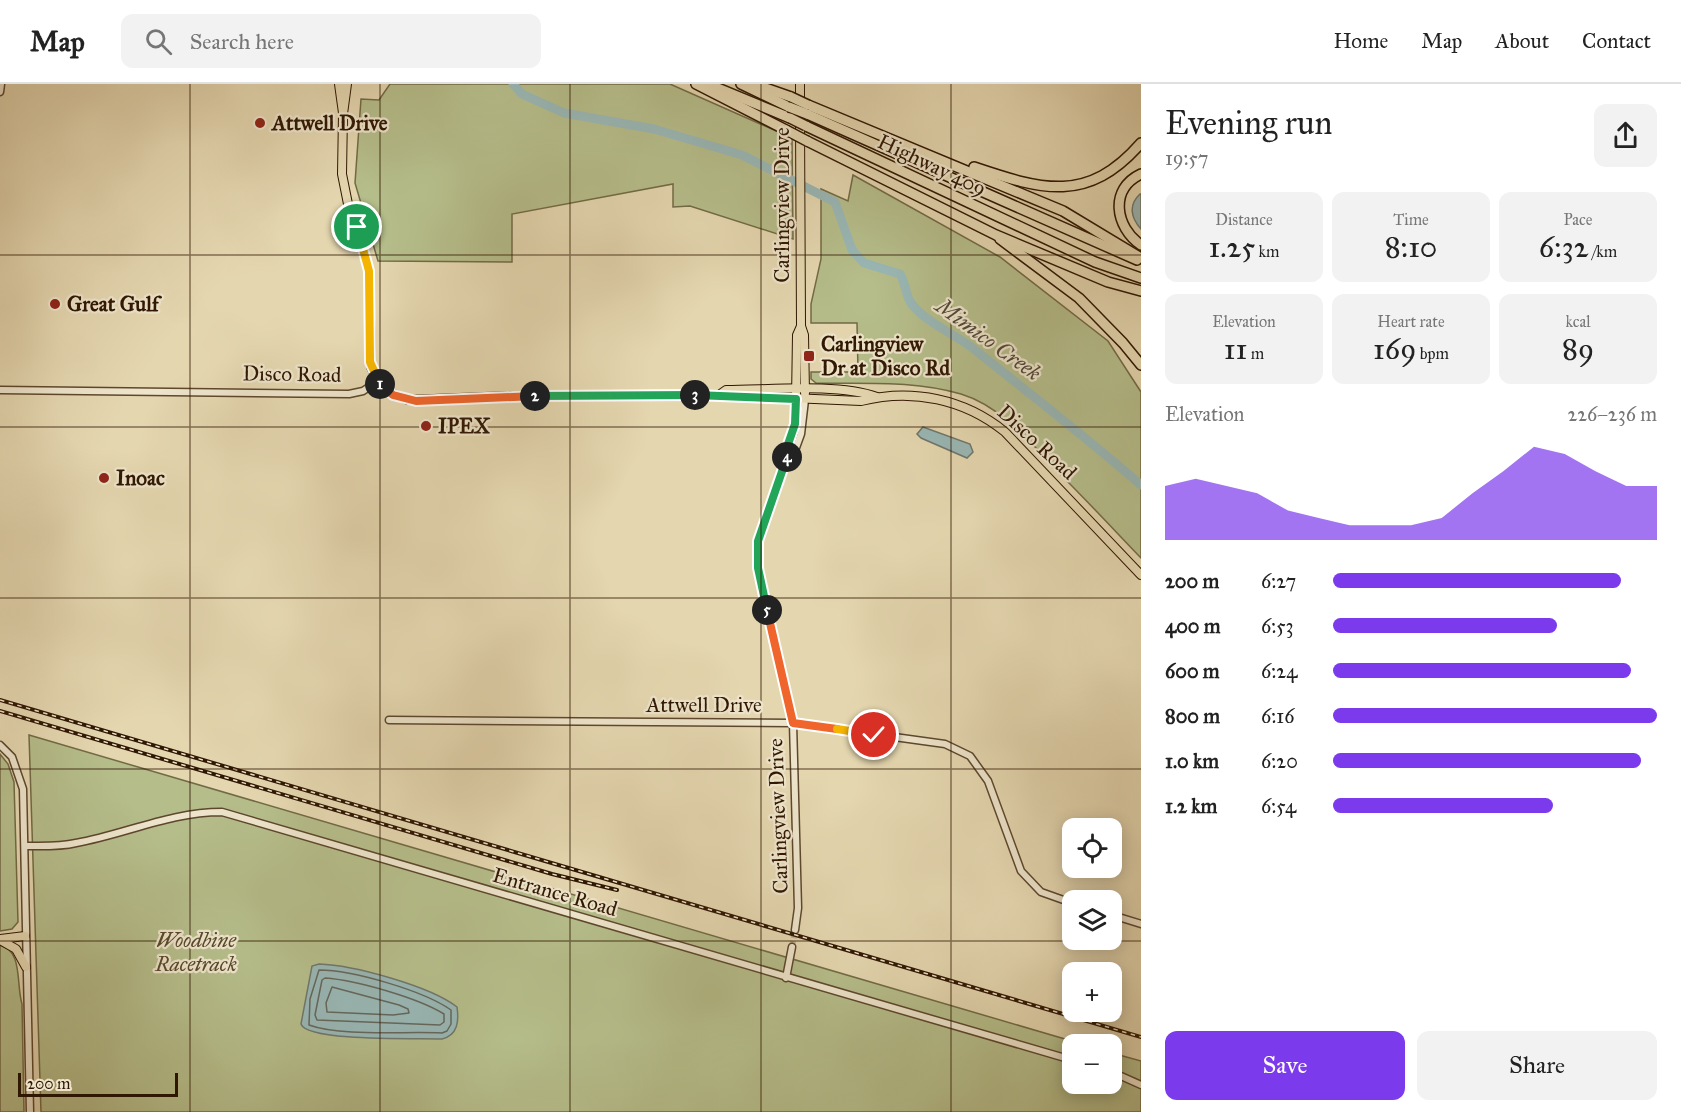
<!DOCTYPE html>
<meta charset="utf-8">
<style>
body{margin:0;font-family:"IM FELL Great Primer",serif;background:#f2f2f2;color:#222;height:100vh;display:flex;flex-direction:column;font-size:22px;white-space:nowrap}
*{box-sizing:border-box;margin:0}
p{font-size:20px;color:#767676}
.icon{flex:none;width:33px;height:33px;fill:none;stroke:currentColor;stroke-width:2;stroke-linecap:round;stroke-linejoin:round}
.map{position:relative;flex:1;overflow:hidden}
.panel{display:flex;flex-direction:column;background:#fff;width:540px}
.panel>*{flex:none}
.tools{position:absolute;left:1062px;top:734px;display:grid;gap:12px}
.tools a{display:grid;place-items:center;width:60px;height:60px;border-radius:12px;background:#fff;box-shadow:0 3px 15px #0003;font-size:30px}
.scale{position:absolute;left:18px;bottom:15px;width:160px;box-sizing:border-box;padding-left:6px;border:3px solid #301702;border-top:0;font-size:16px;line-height:21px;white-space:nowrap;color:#301702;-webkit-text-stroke:4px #ede4cb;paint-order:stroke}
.pin{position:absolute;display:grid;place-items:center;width:51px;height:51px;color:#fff;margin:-26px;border:3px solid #fff;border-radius:50%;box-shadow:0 2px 6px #0007}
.km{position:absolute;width:30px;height:30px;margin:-15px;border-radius:50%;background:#222;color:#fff;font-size:16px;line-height:30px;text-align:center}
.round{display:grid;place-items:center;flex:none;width:63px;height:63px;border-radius:12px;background:#f2f2f2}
.headline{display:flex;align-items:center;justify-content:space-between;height:102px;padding:0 24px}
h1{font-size:33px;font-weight:600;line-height:45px}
.metrics{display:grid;grid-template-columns:repeat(3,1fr);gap:9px;height:102px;padding:6px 24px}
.metrics div{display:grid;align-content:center;border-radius:12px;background:#f2f2f2;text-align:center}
.metrics b{font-size:30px;font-weight:600}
.metrics small{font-size:16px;font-weight:400}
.metrics p{font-size:16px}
.chart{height:168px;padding:12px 24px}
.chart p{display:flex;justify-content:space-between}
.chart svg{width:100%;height:108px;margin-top:6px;fill:#7c3aed;opacity:.7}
.cta{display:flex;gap:12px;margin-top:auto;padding:12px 24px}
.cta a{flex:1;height:69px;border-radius:12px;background:#7c3aed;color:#fff;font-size:24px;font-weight:600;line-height:69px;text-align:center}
.cta a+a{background:#f2f2f2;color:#222}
ul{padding:0 24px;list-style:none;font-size:20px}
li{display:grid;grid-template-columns:96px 72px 1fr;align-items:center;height:45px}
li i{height:15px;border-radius:8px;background:#7c3aed}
header{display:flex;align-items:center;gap:36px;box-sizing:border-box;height:84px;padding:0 30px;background:#fff;border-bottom:2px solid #e0e0e0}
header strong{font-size:28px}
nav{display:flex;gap:33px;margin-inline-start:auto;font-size:21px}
.search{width:420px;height:54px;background:#f2f2f2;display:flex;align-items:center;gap:15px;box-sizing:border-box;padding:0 21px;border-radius:12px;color:#767676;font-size:22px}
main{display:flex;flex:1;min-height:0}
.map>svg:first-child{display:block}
</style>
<header>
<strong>Map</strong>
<div class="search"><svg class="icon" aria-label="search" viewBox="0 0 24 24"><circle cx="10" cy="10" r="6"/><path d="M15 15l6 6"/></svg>Search here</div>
<nav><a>Home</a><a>Map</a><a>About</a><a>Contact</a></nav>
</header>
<main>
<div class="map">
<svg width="1141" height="1028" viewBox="0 0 1141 1028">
<rect width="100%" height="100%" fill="#e4d6af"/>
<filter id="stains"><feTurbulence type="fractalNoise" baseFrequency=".00333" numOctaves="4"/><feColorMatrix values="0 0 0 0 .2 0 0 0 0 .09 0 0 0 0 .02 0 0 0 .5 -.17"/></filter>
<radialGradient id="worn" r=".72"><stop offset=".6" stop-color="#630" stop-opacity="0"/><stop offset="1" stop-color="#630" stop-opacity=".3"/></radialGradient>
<g fill="#b5bd8a" stroke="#726a46" stroke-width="1.5" fill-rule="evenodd">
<path d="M390 0H670L792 54 793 155 690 122 673 123V100L512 130V178L378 177 355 99 361 15 379 16Z"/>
<path d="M853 91 1000 173 1108 257 1141 308V474C1116 448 1091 421 1065 395 1035 364 1004 323 961 310 913 296 865 300 816 299L811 295V288H858L857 239H811V220L821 175V105L848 117ZM1003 289H1009L1140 401 1012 299Z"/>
<path d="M29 651 1082 960H1072V999H1112V969L1141 977V1028H41Z"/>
<path d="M0 670 8 680 14 698 18 838 12 845 0 847Z"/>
<path d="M0 861C23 866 16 901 22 920L24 1028H0Z"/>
</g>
<g fill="#99b7b5" stroke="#6f776d" stroke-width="1.5">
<path d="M1140 110H1141V145C1131 134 1128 121 1140 110Z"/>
<path d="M923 343 970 360 973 368 967 374 921 354 917 350Z"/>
<path d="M319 880C353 881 430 902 457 923 459 937 458 951 442 955 420 954 307 958 301 940L312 882Z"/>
</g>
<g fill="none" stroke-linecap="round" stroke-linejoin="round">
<g stroke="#64675c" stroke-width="1.5">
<path d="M319 886C353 886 424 907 451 926V940L447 947 442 949C405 947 342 953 309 941L310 915Z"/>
<path d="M325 894C356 896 418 914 444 930V938L440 941 317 936 315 931 322 896Z"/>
<path d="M332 903 399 921 408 925 409 929 393 931 327 928 326 919Z"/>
</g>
<path stroke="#99b7b5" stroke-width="9" d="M513 0 522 10 564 29 654 45 742 71 835 118 852 166 864 179 900 190C905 198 907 215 911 219 925 238 951 248 970 262 1028 308 1086 353 1141 401"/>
<path stroke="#c0b08c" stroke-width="6" stroke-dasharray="6 3" stroke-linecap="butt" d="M792 863 795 846"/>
<g stroke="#5d472d" stroke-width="9">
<g id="minor">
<path d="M0 8 1 0"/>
<path d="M0 306 349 310 363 307 378 297"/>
<path d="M788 374 785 369 795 340 796 315"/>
<path d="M389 636 793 639 945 660 970 672 988 697 1021 787 1041 808 1072 819"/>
<path d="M0 661 12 673 23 705 30 1028"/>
<path d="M25 762C42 762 59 763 76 759 126 750 170 728 222 728L1072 976"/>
<path d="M1112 831 1141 840"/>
<path d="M795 846 798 824 793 639 758 484 757 457 788 374 793 372 801 350 805 316"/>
<path d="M786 894 792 863"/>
<path d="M1112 988 1141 1001"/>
</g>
</g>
<g stroke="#301702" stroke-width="10">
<g id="major">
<path d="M339 0 343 29"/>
<path d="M347 0 343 30 342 90 348 120 369 187 371 283 378 297 388 308 408 316 511 312 719 311 861 317C912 304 965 315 1005 348L1141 491"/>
<path d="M800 0V21"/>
<path d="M801 242 804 251 805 309"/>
<path d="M719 311 726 306C769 306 837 299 877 313"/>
<path d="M796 315 797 251 801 242 800 36"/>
<path d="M0 855 25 852"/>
<path d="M0 856 16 865 26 883"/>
</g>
</g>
<g stroke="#301702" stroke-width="12">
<g id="highway">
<path d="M696 0 786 46"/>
<path d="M708 0 790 34"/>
<path d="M741 0 789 23"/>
<path d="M754 0 791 13"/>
<path d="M808 21 1063 127 1141 174"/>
<path d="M807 30 1137 176"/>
<path d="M806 42 1095 178 1141 194"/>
<path d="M807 57 996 151 1108 198 1141 207"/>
<path d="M974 83C1042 106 1088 120 1141 59"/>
<path d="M1141 90C1109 105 1115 143 1141 161"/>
<path d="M1000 155 1079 214 1123 259 1141 281"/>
</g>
</g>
<use href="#minor" stroke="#ede4cb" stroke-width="6"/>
<use href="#major" stroke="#e4d6af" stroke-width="8"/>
<use href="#highway" stroke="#e4d6af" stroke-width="9"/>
<g stroke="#301702" stroke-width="4">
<g id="rail">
<path d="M0 616 1141 953"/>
<path d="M0 627 552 790 617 806"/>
</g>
</g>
<use href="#rail" stroke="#ede4cb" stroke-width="1.5" stroke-dasharray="4.5" stroke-linecap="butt"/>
<g stroke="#301702" stroke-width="12" stroke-linecap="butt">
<g id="highway-bridge">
<path d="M791 13 808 21"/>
<path d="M789 23 807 30"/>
<path d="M790 34 806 42"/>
<path d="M786 46 807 57"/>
</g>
</g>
<use href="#highway-bridge" stroke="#e4d6af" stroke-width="9"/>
</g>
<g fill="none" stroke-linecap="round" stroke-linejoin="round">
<g stroke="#fff" stroke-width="12">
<path id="split-1" d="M357 143 369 187 370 278 380 300"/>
</g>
<g stroke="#fff" stroke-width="12">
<path id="split-2" d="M380 300 393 311 416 317 535 312"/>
</g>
<g stroke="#fff" stroke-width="12">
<path id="split-3" d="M535 312 695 311"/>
</g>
<g stroke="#fff" stroke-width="12">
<path id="split-4" d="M695 311 796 315 795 340 785 369 787 373"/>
</g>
<g stroke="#fff" stroke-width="12">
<path id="split-5" d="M767 526 758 484V457L787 373"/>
</g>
<g stroke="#fff" stroke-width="12">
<path id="split-6" d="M767 526 793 639 837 645"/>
</g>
<g stroke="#fff" stroke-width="12">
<path id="split-7" d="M837 645 874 651"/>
</g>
<use href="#split-1" stroke="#f5b400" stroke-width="8"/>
<use href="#split-2" stroke="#f0652b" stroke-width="8"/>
<use href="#split-3" stroke="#22a559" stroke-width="8"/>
<use href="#split-4" stroke="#22a559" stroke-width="8"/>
<use href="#split-5" stroke="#22a559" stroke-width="8"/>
<use href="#split-6" stroke="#f0652b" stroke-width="8"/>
<use href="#split-7" stroke="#f5b400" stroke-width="8"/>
</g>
<path fill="none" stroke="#301702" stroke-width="1.5" stroke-opacity="0.55" d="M190 0V1028M380 0V1028M570 0V1028M761 0V1028M951 0V1028M0 171H1141M0 343H1141M0 514H1141M0 685H1141M0 857H1141"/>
<g fill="#8f2418" stroke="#ede4cb" stroke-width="2">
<circle cx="260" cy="39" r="6"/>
<circle cx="55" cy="220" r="6"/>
<rect x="803" y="266" width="12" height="12" rx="3"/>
<circle cx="426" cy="342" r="6"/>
<circle cx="104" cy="394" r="6"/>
</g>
<g text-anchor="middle" stroke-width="4.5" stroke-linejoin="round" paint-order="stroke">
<g font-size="21" font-weight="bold" fill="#301702" stroke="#ede4cb" text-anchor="start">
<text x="272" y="46">Attwell Drive</text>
<text x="67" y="227">Great Gulf</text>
<text x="821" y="267">Carlingview<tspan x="821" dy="24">Dr at Disco Rd</tspan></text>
<text x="438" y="349">IPEX</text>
<text x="116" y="401">Inoac</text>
</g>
<g font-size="21" fill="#301702" stroke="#ede4cb">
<text transform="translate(932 81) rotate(25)" y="7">Highway 409</text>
<text transform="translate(782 121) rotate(-90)" y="7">Carlingview Drive</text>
<text transform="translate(292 290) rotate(1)" y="7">Disco Road</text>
<text transform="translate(1037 358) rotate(43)" y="7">Disco Road</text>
<text x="704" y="628">Attwell Drive</text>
<text transform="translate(778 732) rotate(-92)" y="7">Carlingview Drive</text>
<text transform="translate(555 808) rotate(16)" y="7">Entrance Road</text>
</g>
<g font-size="21" font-style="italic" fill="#58492b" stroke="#ede4cb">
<text x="196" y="863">Woodbine<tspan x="196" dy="24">Racetrack</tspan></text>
</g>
<g font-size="22" font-style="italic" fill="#504738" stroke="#ede4cb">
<text transform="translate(989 255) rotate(36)" y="8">Mimico Creek</text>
</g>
</g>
<rect width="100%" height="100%" filter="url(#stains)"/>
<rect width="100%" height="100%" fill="url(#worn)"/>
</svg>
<div class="tools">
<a><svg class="icon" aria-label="locate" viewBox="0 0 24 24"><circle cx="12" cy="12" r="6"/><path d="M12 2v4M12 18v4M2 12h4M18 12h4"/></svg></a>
<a><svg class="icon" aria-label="layers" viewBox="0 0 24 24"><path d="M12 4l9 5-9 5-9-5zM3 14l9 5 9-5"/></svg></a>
<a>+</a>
<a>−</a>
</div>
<div class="scale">200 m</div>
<div class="pin" style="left:357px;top:143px;background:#1e9e55"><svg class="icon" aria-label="arrive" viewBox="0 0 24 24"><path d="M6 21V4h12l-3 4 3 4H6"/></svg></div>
<div class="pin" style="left:874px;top:651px;background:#d93025"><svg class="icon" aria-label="check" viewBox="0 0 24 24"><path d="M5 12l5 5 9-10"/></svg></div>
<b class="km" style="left:380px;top:300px">1</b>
<b class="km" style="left:535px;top:312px">2</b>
<b class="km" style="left:695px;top:311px">3</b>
<b class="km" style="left:787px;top:373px">4</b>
<b class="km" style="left:767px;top:526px">5</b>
</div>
<section class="panel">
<div class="headline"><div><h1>Evening run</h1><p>19:57</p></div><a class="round"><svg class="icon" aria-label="share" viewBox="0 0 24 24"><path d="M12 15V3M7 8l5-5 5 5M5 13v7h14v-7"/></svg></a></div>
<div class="metrics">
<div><p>Distance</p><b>1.25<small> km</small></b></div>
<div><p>Time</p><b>8:10</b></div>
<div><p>Pace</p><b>6:32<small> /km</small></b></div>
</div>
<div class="metrics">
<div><p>Elevation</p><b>11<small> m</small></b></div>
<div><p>Heart rate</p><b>169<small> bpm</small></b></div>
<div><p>kcal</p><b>89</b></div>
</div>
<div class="chart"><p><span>Elevation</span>226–236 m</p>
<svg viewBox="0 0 160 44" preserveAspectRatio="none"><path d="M0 44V22L10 19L20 22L30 25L40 32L50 35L60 38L70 38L80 38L90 35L100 25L110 16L120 6L130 9L140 16L150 22L160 22V44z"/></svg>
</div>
<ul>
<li><b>200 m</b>6:27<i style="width:89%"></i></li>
<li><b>400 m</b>6:53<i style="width:69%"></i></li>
<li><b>600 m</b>6:24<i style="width:92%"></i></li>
<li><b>800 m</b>6:16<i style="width:100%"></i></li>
<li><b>1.0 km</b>6:20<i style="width:95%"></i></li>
<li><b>1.2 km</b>6:54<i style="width:68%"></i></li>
</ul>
<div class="cta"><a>Save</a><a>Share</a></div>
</section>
</main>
